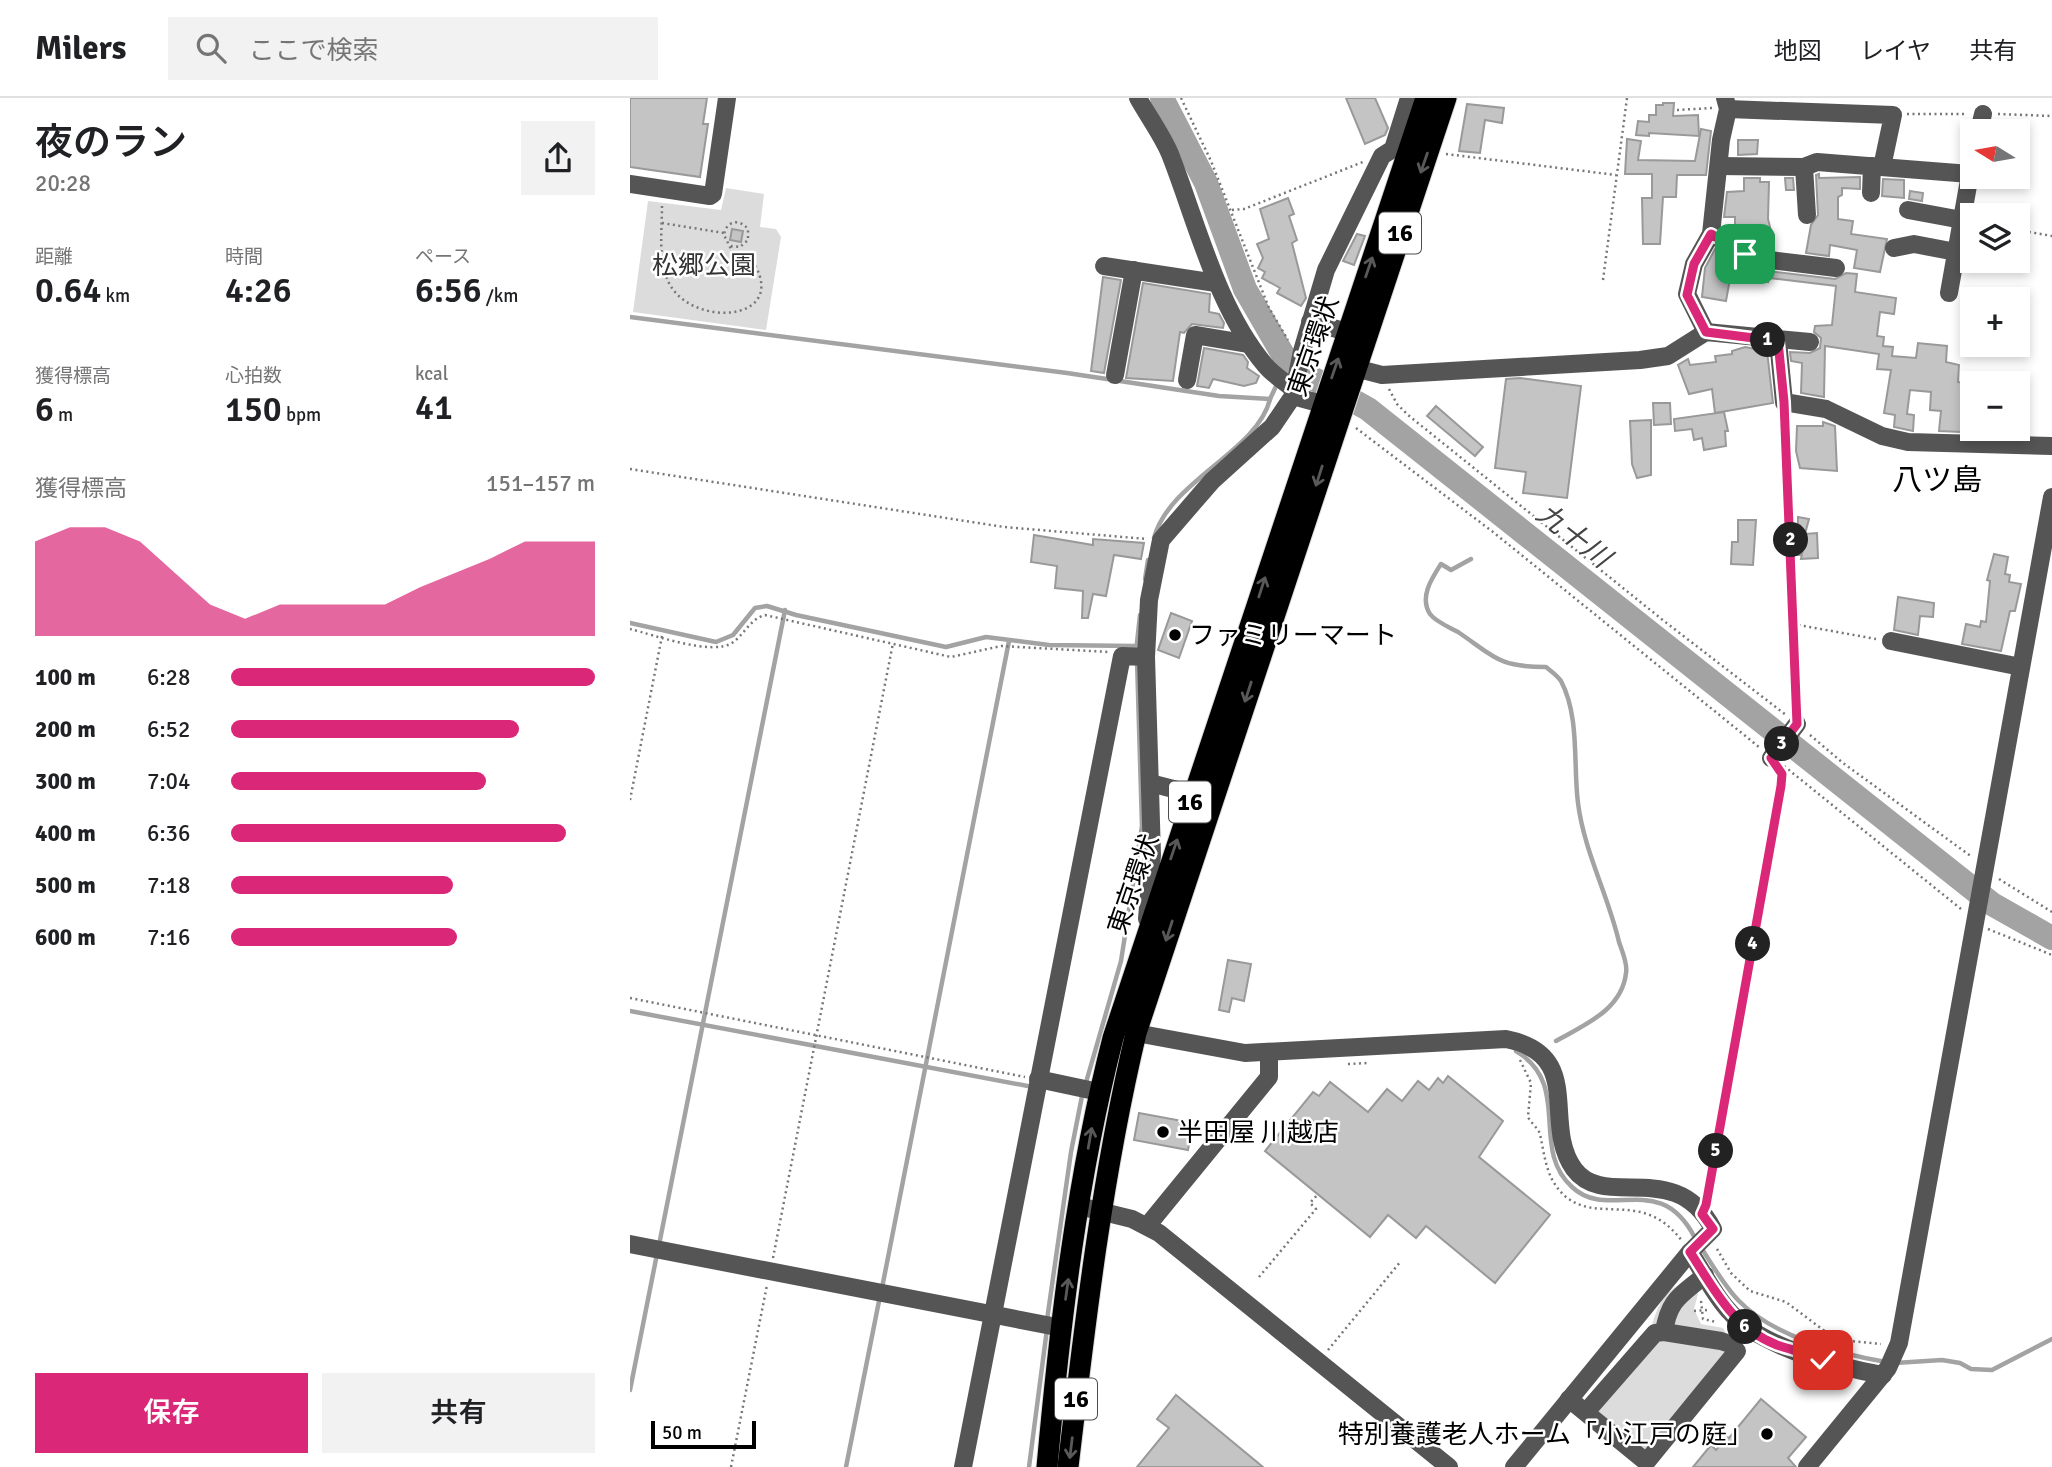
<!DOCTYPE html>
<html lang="ja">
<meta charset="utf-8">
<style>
body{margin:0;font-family:Signika,"Noto Sans JP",sans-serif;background:#f2f2f2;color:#202124;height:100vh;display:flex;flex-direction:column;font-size:26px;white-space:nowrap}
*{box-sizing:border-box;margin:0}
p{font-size:23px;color:#757577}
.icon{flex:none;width:38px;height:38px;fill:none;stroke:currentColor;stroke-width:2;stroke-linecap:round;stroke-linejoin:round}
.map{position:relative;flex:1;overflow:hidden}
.sheet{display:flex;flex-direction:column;background:#fff;width:630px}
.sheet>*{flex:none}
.needle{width:46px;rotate:281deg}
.buttons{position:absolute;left:1330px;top:21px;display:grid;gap:14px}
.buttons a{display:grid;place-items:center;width:70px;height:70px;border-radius:0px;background:#fff;box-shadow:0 4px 10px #0003;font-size:35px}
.scale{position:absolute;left:21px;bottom:18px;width:105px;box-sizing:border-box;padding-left:7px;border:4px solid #000;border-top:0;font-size:19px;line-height:24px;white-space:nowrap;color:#000;-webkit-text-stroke:5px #fff;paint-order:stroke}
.pin{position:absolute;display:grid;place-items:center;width:60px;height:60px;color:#fff;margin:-30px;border-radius:14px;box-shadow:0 4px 10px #0006}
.km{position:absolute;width:35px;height:35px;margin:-18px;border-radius:50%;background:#222;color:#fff;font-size:19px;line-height:35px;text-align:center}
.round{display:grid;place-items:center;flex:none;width:74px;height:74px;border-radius:0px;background:#f2f2f2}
.head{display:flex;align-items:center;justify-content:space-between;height:119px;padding:0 35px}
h1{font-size:38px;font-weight:600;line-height:52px}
.stats{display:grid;grid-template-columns:repeat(3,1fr);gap:10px;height:119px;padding:7px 35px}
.stats div{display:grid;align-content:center}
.stats b{font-size:35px;font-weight:600}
.stats small{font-size:19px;font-weight:400}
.stats p{font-size:19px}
.chart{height:196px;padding:14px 35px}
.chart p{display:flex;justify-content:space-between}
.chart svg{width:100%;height:126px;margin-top:7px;fill:#db2777;opacity:.7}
.action{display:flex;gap:14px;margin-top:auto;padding:14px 35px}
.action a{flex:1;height:80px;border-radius:0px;background:#db2777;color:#fff;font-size:28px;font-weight:600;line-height:80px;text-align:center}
.action a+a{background:#f2f2f2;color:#202124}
ul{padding:0 35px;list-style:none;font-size:23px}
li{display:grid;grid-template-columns:112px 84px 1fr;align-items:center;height:52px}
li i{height:18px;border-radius:9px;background:#db2777}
header{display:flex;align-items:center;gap:42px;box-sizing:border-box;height:98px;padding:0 35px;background:#fff;border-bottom:2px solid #e0e0e0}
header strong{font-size:33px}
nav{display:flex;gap:38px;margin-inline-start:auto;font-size:24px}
.search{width:490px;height:63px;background:#f2f2f2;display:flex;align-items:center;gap:18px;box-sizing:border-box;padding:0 24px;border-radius:0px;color:#757577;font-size:26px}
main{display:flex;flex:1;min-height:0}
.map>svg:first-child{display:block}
</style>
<header>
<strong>Milers</strong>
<div class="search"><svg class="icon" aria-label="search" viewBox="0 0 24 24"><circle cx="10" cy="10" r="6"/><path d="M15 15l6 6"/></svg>ここで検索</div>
<nav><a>地図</a><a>レイヤ</a><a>共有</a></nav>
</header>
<main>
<section class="sheet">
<div class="head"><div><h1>夜のラン</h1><p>20:28</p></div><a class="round"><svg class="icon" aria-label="share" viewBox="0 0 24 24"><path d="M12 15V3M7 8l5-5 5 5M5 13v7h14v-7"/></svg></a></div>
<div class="stats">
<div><p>距離</p><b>0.64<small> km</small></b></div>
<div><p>時間</p><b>4:26</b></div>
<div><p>ペース</p><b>6:56<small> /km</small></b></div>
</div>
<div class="stats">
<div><p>獲得標高</p><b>6<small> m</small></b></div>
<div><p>心拍数</p><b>150<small> bpm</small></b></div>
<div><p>kcal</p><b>41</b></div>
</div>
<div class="chart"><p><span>獲得標高</span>151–157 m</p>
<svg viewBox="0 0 160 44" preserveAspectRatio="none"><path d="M0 44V11L10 6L20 6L30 11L40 22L50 33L60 38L70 33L80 33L90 33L100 33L110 27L120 22L130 17L140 11L150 11L160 11V44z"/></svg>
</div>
<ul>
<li><b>100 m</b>6:28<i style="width:100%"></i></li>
<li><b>200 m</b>6:52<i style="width:79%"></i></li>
<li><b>300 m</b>7:04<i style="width:70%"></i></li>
<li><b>400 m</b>6:36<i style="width:92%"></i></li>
<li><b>500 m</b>7:18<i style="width:61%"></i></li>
<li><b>600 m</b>7:16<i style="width:62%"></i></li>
</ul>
<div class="action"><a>保存</a><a>共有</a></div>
</section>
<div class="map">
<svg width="1422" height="1369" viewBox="0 0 1422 1369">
<rect width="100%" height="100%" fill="#fff"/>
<g fill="#dcdcdc">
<path d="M96 90 134 96 130 129 146 131 151 139 136 232 3 214 18 103 91 112Z"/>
<path d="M1050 1186 1065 1191 1068 1196 1064 1211 1071 1226 1093 1230 1097 1237 1024 1231 1022 1227C1027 1210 1033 1195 1050 1186Z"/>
<path d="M1021 1241 1094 1251 1097 1258 1015 1354 966 1313Z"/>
</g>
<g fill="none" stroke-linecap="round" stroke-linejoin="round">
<g stroke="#a3a3a3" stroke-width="4.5">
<path d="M0 219 437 275 589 298 640 301 648 284"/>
<path d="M652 277 659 267"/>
<path d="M524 440C539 383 628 353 640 301"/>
<path d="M841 461 821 472 811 466C802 480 789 499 800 516 806 524 819 529 828 534 865 559 868 569 916 569 921 573 928 578 931 583 950 619 943 667 948 705 954 753 978 797 989 844 992 853 998 866 996 875 992 912 954 927 926 943"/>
<path d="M515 481 518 462"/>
<path d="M0 525 86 544 103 537 125 510 137 508 166 517 316 549 356 539 419 547 506 548"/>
<path d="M506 554 510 517"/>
<path d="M0 913 403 989"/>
<path d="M886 953C943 987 899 1050 942 1089 979 1124 1030 1071 1065 1140"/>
<path d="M455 988 491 863 512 728 507 562"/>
<path d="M29 1147 155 512"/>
<path d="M1072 1151C1083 1168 1095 1189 1109 1203 1143 1238 1209 1256 1256 1264"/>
<path d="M252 1190 379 543"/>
<path d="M417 1222 441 1054 452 998"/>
<path d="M1265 1265 1312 1262 1330 1265 1341 1271 1362 1272 1422 1241"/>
<path d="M0 1292 27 1156"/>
<path d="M216 1369 250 1198"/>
<path d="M399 1369 417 1231"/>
</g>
<path stroke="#a3a3a3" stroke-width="24" d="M532 0 576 85 615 191 659 267 738 311 1362 806 1422 840"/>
</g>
<g fill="#c4c4c4" stroke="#999" stroke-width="2">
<path d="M0 0H77L73 26H78L70 79 0 69Z"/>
<path d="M716 0H745L758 30 755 37 735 46Z"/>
<path d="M1033 5H1044L1043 18 1068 17 1069 38 1019 35V38L1006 37 1008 23 1019 24V17H1026V7H1033Z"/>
<path d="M837 6 874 10 872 25 855 22 850 55 829 53Z"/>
<path d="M1071 31 1081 33 1076 77H1047L1046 99H1033L1030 146H1013L1012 100H1022V76H995L997 41 1011 43 1008 62 1065 63Z"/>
<path d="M1108 42H1128L1127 56 1108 57Z"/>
<path d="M1189 76V80L1230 79V91L1212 90V97L1208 99V121L1223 123 1221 136 1257 141 1250 174 1224 170 1227 152 1200 147 1199 158 1176 155 1181 127 1188 117 1186 77Z"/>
<path d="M1114 80H1130V84H1139L1138 121 1142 137H1144V151L1119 144 1105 136V119H1094L1097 94 1114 93Z"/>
<path d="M1155 80H1163L1164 92H1156Z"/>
<path d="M1253 81 1274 82V100L1252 98Z"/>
<path d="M1280 93 1293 95 1292 103 1279 101Z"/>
<path d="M658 100 664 116 659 118 667 142 662 145 676 200 671 208 647 195 650 190 632 180 635 174 628 170 633 160 627 146 639 141 630 111Z"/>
<path d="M102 131 113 133 111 144 100 142Z"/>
<path d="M727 136 735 138 724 167 713 163Z"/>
<path d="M1085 151 1112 166 1138 173 1205 181 1216 175 1227 176 1225 194 1266 200 1264 216 1250 214 1247 238 1254 239 1253 248 1263 249 1262 258 1286 260 1288 245 1317 248 1316 264 1329 267 1328 284 1334 285 1331 334 1309 333 1311 313 1300 312 1301 294 1280 292 1277 316 1284 317 1283 333 1264 329 1265 317 1254 315 1261 272 1247 271 1249 256 1195 248 1194 299 1171 295 1172 265 1161 263 1160 254 1180 255 1190 250 1191 240 1184 234 1185 228 1202 227 1206 188 1139 180 1138 184 1101 175 1096 203 1072 199 1075 170Z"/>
<path d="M473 179 491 182 474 275 461 273Z"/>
<path d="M513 185 580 196 579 214 589 216 594 225 593 230 562 226 554 235 550 234 543 283 496 280Z"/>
<path d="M1115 249 1137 253 1143 305 1085 315 1082 291 1059 296 1048 267 1058 261 1060 267 1086 264 1085 258 1102 256V253Z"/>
<path d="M574 250 613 257 618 264 617 270 629 278 626 285 614 288 583 281 579 290 567 288Z"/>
<path d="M890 280 951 288 937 400 893 395 896 374 865 370 876 281Z"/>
<path d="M1023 305H1040L1041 326 1024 327Z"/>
<path d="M806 308 853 349 845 358 797 318Z"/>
<path d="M1094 314 1098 333H1095L1096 348 1074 352 1072 340 1064 342 1062 331 1045 333 1044 321Z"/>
<path d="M1021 322V377L1007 380 1002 366 1000 323Z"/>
<path d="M1193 324 1205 328 1207 373 1170 370 1166 353 1167 328H1193Z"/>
<path d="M1168 419 1179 421 1175 436 1187 435 1188 460 1171 461 1173 451 1170 457H1167Z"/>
<path d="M1108 422H1126L1123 467 1101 466 1102 444H1108Z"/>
<path d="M404 437 463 447V441L514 445 511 461 484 457 476 498 463 496 458 520H452L453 493 425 490 427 468 401 464Z"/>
<path d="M1364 456 1378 459 1375 476 1380 477 1379 484 1391 486 1385 513H1380L1371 553 1332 546 1336 526 1350 529 1351 523 1356 524 1360 483 1357 482Z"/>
<path d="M1268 499 1304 505 1303 519 1290 518 1288 537 1264 532Z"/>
<path d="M541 515 562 523 549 560 528 552Z"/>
<path d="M598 862 621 866 614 903 602 900 599 914 589 912Z"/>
<path d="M818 978 873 1023 849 1059 920 1117 865 1185 796 1128 786 1140 758 1117 740 1139 635 1053 683 994 689 998 700 984 738 1014 757 991 772 1003 788 983 799 992 808 980 813 985Z"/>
<path d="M509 1015 563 1025 558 1052 504 1042Z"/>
<path d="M546 1297 633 1369H507L539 1330 527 1321Z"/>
<path d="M1131 1301 1176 1339 1158 1360 1166 1369H1063L1081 1347 1086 1352 1097 1339 1099 1340Z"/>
</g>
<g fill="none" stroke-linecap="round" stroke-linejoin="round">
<g stroke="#dbdbdb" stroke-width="23">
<g id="highway">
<path d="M417 1369C430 1225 447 1080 483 940L796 0"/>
<path d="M438 1369C455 1224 472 1078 506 935L816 0"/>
</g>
</g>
<g stroke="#777" stroke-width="2.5" stroke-dasharray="2 3.5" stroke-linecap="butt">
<path d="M551 0 581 63 639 210 658 242"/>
<path d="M1047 12 1082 10"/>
<path d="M1277 16H1337"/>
<path d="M1368 16 1422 18"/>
<path d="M816 56 986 77"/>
<path d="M32 108C32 131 28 160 38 183 59 230 157 225 125 167L103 155 94 137C96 123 109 120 118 131V142L110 149 101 148"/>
<path d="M602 112 614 111 733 64"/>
<path d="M32 125 94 135"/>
<path d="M1388 132 1422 138"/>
<path d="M973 182 997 0"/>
<path d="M759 291 767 306 778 317 1034 523 1156 617"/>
<path d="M1155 321 1167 612"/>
<path d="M726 330 863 434 1129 649"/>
<path d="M0 371 374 429 517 441"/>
<path d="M1163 526 1246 541"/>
<path d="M0 531C24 537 82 558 102 545 114 537 120 521 135 517L321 559 371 548 479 554"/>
<path d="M1180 637 1213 665 1342 759"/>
<path d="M1154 668 1331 811"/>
<path d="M0 702 32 538"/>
<path d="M1369 781 1422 814"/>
<path d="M1358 831 1422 857"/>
<path d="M0 900 395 979"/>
<path d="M890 962 901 985 898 1019C901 1025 908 1030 910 1036 915 1059 916 1082 936 1099 970 1126 1013 1091 1052 1143"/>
<path d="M718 966 738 965"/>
<path d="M1078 1100 1151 688 1149 672"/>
<path d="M1087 1151 1101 1175 1120 1193 1156 1204 1200 1237 1220 1243 1251 1246"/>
<path d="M143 1160 263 545"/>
<path d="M629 1179 686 1111 680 1105 688 1096"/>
<path d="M1071 1203 1073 1221 1086 1224"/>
<path d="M1064 1213 1078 1212"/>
<path d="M698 1252 771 1163"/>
<path d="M101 1369 137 1187"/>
</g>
<g stroke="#555" stroke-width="18">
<path d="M508 0C518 18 532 37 540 56 567 125 587 210 635 267 642 276 654 283 663 291"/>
<path d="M1098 11 1263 17 1252 69"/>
<path d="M1349 33 1353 16"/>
<path d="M1089 68 1174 69 1187 64 1340 76"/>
<path d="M1174 69 1177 117"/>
<path d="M0 86 80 98 83 96 97 0"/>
<path d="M1241 95 1242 68"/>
<path d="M1278 112 1332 122"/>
<path d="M1081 136 1115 155 1140 162 1206 170"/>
<path d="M1264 150 1284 146 1326 154"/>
<path d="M474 168 586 185"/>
<path d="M1319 195 1342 65"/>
<path d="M680 224 718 234"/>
<path d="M1076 234 1057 196 1064 166 1081 136 1091 42 1098 11 1095 0"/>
<path d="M1148 243 1154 304 1196 311 1252 338 1278 344 1422 348"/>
<path d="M725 270 752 277 1010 262 1038 258 1076 234 1180 244"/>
<path d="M485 277 504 172"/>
<path d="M557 282 565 237 619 246"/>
<path d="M663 298 692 306"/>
<path d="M1261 543 1391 569"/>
<path d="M516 559 522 757 517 821"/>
<path d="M1141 660 1167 626"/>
<path d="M520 685 563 696"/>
<path d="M506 935 615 955 876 941C956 957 911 1025 944 1071 975 1113 1046 1059 1083 1131L1060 1154 884 1369"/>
<path d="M408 981 469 994"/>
<path d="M449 1108 502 1121 529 1135 819 1369"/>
<path d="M518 1127 639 979V955"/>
<path d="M0 1146 432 1230"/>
<path d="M1060 1154C1073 1173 1083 1196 1099 1213 1130 1249 1207 1269 1253 1277"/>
<path d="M1034 1234C1039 1200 1052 1197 1075 1177"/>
<path d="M939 1301 1015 1363 1018 1362 1107 1253 1100 1246 1091 1243 1034 1234 1025 1235 956 1314"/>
<path d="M333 1369 492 558 516 559 519 502 531 442 582 383 642 329 663 298 672 253 696 172 752 58 763 51 779 0"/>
<path d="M1177 1369 1258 1270 1269 1245 1422 399"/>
</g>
<use href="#highway" stroke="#000" stroke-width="21"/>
</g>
<defs><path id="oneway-shaft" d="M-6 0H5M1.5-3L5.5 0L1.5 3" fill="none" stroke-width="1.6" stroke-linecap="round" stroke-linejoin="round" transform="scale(1.75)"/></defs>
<g stroke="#595959">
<use href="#oneway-shaft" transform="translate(794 65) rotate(109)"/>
<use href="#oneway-shaft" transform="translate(739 169) rotate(-71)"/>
<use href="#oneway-shaft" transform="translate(705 270) rotate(-71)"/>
<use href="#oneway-shaft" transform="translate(689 378) rotate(108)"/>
<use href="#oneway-shaft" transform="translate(632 489) rotate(-72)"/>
<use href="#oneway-shaft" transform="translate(618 594) rotate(108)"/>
<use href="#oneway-shaft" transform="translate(544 751) rotate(-71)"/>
<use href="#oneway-shaft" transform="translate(539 833) rotate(108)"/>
<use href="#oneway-shaft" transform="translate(460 1040) rotate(-80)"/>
<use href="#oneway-shaft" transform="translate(437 1191) rotate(-82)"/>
<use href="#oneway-shaft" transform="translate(441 1350) rotate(97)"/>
</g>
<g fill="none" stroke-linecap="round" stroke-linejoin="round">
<g stroke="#fff" stroke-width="14">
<path id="route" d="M1115 156 1081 136 1064 166 1057 197 1076 234 1148 243 1154 304 1167 626 1141 660 1152 676 1151 688 1076 1107 1072 1116 1083 1131 1060 1154C1084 1191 1103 1230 1147 1247 1162 1252 1178 1256 1193 1262"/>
</g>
<use href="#route" stroke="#db2777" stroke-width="9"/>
</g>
<g fill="#000" stroke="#fff" stroke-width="2.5">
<circle cx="545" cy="537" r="7"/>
<circle cx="533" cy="1034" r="7"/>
<circle cx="1137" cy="1336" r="7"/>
</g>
<g text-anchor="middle" stroke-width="5" stroke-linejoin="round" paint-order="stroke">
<g fill="#fff" stroke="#4c4c4c" stroke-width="2">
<rect x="749" y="114.5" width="42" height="41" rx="5"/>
<rect x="539" y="683.5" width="42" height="41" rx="5"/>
<rect x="425" y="1280.5" width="42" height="41" rx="5"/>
</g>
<g font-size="24" font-weight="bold" fill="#000">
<text x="770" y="143">16</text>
<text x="560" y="712">16</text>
<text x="446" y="1309">16</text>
</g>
<g font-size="26" fill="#333" stroke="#fff">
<text x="74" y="176">松郷公園</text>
</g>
<g font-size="26" fill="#000" stroke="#fff">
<text transform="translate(683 248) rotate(-71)" y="9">東京環状</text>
<text transform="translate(503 786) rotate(-71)" y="9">東京環状</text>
</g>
<g font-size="26" fill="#000" stroke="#fff" text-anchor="start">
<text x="559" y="546">ファミリーマート</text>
<text x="547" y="1043">半田屋 川越店</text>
<text x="1123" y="1345" text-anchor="end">特別養護老人ホーム「小江戸の庭」</text>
</g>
<g font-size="28" font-style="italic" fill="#444" stroke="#fff">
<text transform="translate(944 437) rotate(38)" y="10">九十川</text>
</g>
<g font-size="30" fill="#000" stroke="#fff">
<text x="1307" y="392">八ツ島</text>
</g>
</g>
</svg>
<div class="buttons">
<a><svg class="needle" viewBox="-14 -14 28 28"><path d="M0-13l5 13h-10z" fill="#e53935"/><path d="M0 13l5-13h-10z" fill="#757577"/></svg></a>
<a><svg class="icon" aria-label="layers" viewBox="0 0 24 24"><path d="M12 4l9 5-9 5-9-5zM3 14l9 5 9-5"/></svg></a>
<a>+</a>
<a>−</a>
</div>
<div class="scale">50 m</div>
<div class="pin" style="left:1115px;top:156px;background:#1e9e55"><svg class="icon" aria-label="arrive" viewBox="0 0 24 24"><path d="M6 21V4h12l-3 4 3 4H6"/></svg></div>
<div class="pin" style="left:1193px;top:1262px;background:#d93025"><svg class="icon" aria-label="check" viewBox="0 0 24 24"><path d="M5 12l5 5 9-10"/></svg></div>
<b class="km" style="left:1138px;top:242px">1</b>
<b class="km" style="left:1161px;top:442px">2</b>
<b class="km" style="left:1152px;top:646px">3</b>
<b class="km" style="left:1123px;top:846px">4</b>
<b class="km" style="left:1086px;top:1053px">5</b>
<b class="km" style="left:1115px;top:1229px">6</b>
</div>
</main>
